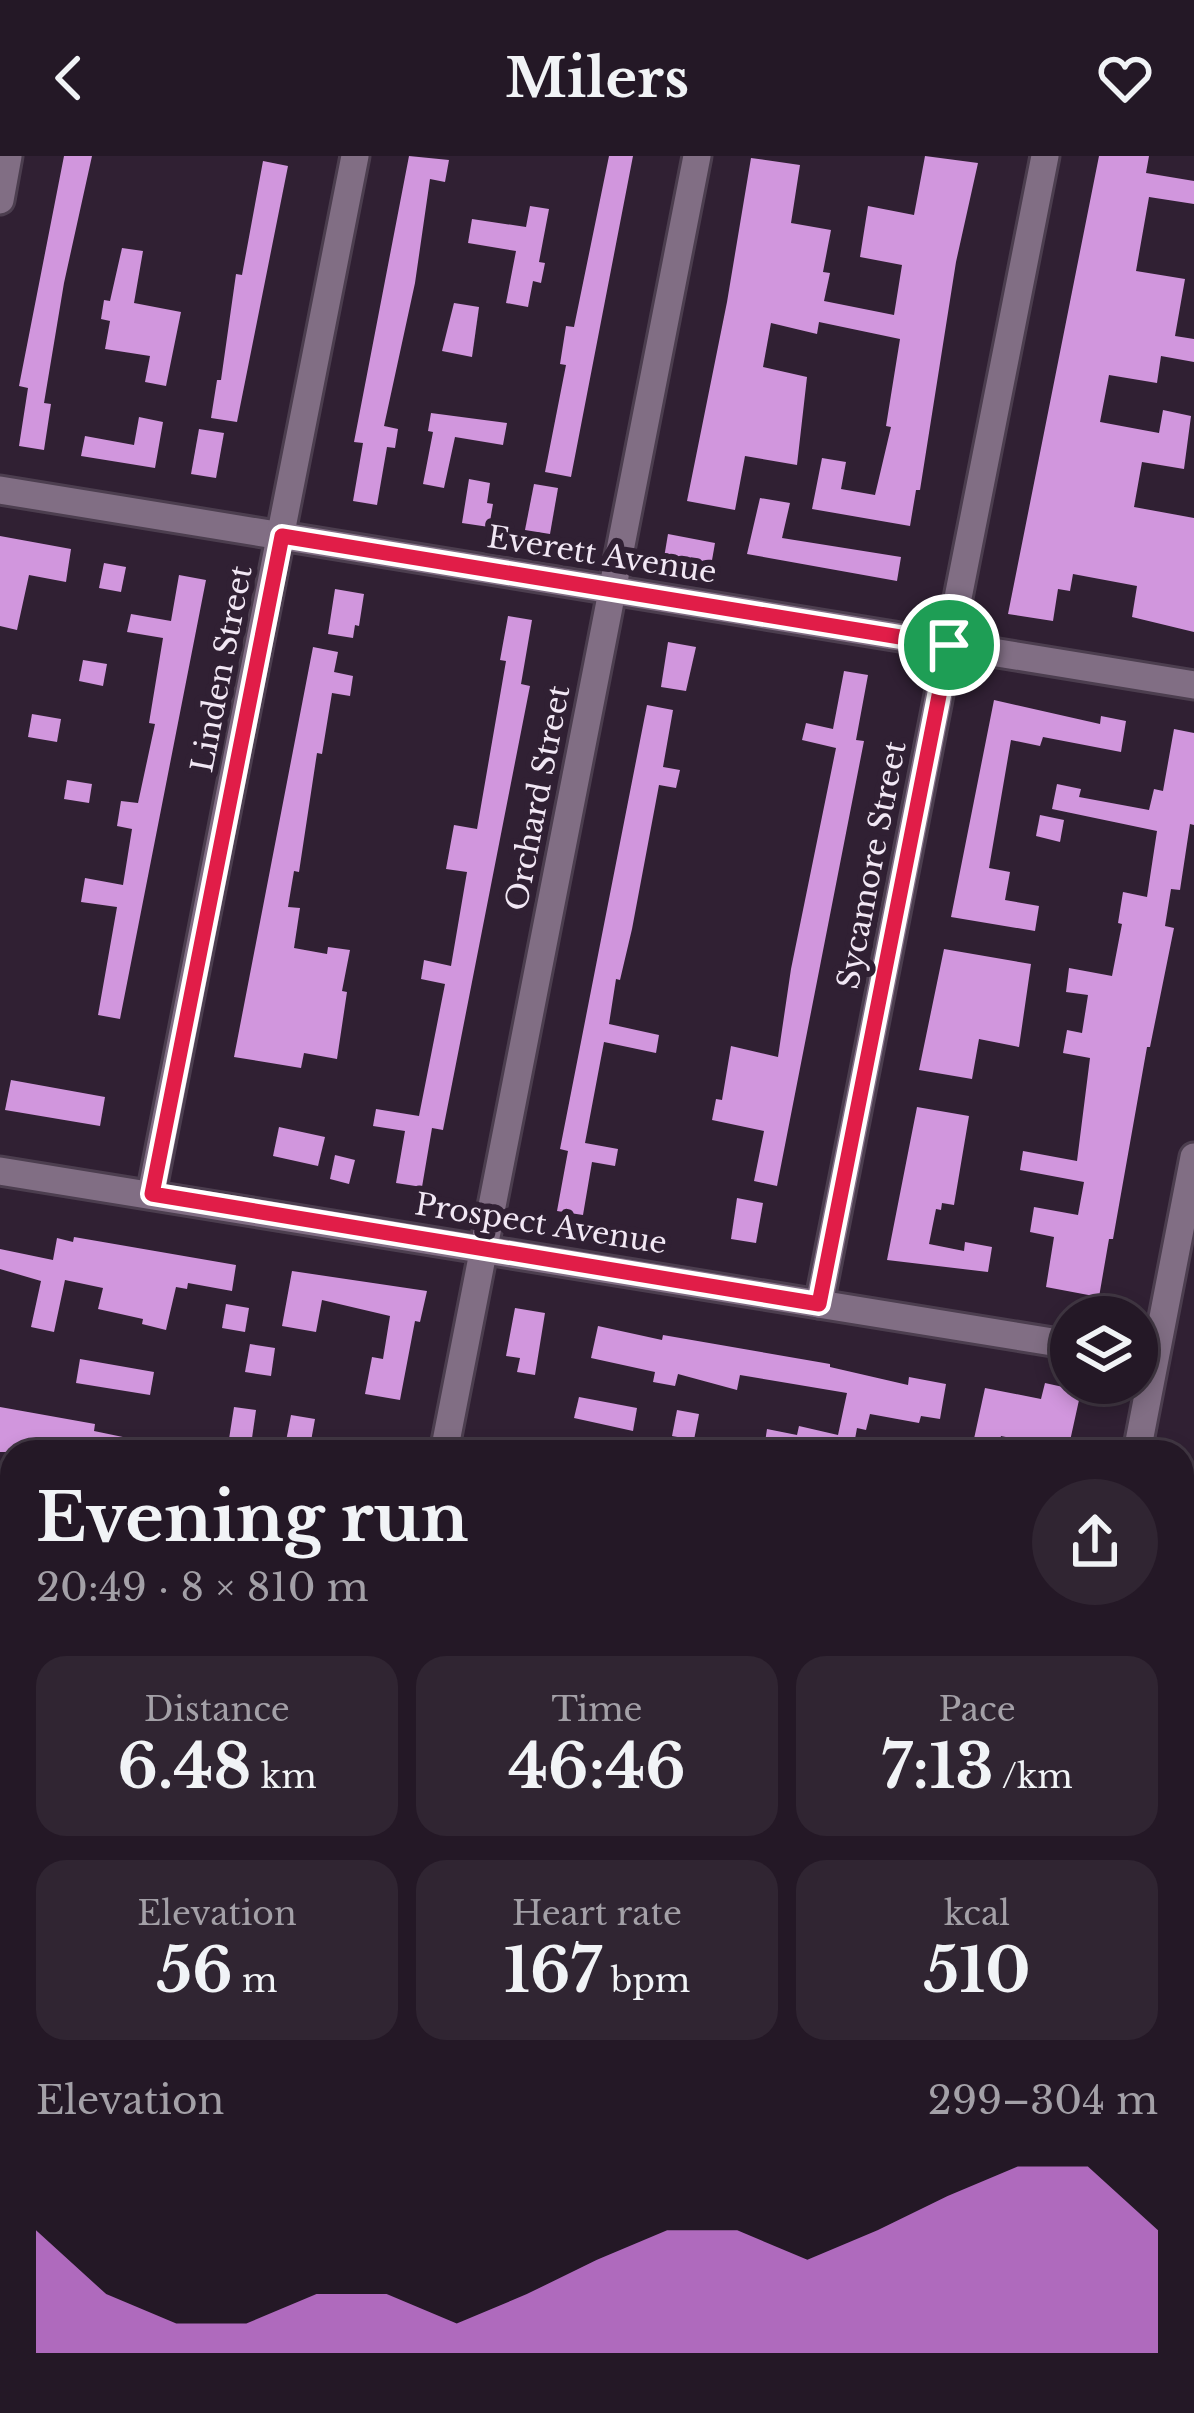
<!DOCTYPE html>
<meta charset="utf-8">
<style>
body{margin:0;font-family:"Libre Baskerville",serif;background:#302532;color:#f1f3f6;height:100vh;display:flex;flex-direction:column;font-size:45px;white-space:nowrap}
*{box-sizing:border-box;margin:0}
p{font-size:39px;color:#a3a0a7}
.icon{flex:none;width:66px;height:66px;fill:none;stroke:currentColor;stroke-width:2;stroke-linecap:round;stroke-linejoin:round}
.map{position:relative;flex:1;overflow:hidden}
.sheet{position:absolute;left:0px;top:1284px;width:1194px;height:975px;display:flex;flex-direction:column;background:#241826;border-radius:36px 36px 0 0;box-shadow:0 6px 18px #0003,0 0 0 3px #413743}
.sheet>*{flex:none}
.fabs{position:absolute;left:1050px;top:1140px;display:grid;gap:24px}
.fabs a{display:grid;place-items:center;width:108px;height:108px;border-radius:50%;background:#241826;box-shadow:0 6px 18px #0003,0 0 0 3px #413743;font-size:60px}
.pin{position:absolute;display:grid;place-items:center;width:102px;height:102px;color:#fff;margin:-51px;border:6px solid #fff;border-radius:50%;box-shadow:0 3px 12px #0007}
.round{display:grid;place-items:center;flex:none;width:126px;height:126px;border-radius:63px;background:#302532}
.headline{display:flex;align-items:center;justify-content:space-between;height:204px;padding:0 36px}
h1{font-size:66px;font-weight:800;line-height:90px}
.stats{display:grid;grid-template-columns:repeat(3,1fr);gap:18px;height:204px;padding:12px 36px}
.stats div{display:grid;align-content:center;border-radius:30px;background:#302532;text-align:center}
.stats b{font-size:60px;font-weight:800}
.stats small{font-size:33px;font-weight:400}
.stats p{font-size:33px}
.chart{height:336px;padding:24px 36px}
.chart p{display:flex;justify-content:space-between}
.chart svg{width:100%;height:216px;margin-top:12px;fill:#ea8dfd;opacity:.7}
header{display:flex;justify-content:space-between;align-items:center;height:156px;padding:0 36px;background:#241826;font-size:54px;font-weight:800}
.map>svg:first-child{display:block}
</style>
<header><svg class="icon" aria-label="back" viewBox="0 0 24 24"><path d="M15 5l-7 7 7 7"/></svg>Milers<svg class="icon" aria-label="heart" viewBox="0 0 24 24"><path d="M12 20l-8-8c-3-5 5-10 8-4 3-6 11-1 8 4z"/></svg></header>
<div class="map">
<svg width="1194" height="2257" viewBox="0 0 1194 2257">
<rect width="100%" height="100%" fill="#302033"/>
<path fill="#39243d" d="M0 1994 12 1996V2247H888L886 2257H0Z"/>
<g fill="#d196dd">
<path d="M64 0H92L64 127 44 247 51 248 44 294 19 290 28 232 19 230Z"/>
<path d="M409 0 449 4 445 26 430 23 415 127 384 270 398 273 395 292 387 291 377 349 353 345 363 287 354 286Z"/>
<path d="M609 0H633L571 321 545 316 566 209 560 208 566 170 574 171Z"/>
<path d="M925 0 978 7 956 106 920 334H916L910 370 812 353 822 302 846 306 841 333 875 339 891 271 886 270 900 183 819 166 817 178 771 167 763 211 807 221 797 309 745 300 735 354 687 345 727 146 751 2 800 9 791 67 831 74 823 116 830 117 824 145 894 159 902 109 860 101 868 50 914 59Z"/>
<path d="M1099 0H1149L1146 17 1194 25V48L1149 41 1136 115 1185 123 1175 180 1194 183V206L1161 200 1157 227 1109 219 1100 266 1159 277 1163 254 1191 260 1184 313 1142 306 1134 351 1194 362V476L1132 461 1137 430 1073 418 1070 435 1058 433 1053 465 1008 458Z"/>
<path d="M263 5 288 10 237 266 211 262 217 224H221L236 118 242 119Z"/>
<path d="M530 50 549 53 539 106 545 107 541 127 533 125 528 151 506 147 516 95 468 87 472 63 526 71Z"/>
<path d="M122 92 143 95 134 147 181 156 166 230 145 226 150 200 105 193 110 165 101 163 104 144 110 145Z"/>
<path d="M454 147 479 151 472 201 442 195Z"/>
<path d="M431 257 507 267 503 289 455 281 444 332 423 328 433 276 428 275Z"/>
<path d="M139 261 163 266 155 312 81 300 85 280 134 289Z"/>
<path d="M199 273 224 277 216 322 191 318Z"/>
<path d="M469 323 490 327 487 347 493 348 489 371 462 367Z"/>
<path d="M534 328 558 332 550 378 525 374Z"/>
<path d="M760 342 790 347 782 382 901 401 897 425 747 398Z"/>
<path d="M668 378 715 387 711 410 664 402Z"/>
<path d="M0 380 71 393 66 426 29 419 17 474 0 470Z"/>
<path d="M104 407 126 411 121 436 99 432Z"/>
<path d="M179 419 206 424 120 863 98 859 117 751 81 746 85 722 123 729 132 673 117 670 121 645 138 647 155 568 149 567 163 482 127 476 131 458 171 465Z"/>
<path d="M335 433 364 438 359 470 355 469 353 482 328 478Z"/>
<path d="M508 460 532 464 521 528 530 530 443 974 432 972 422 1031 396 1027 405 975 373 970 376 953 419 960 445 828 421 823 424 804 451 810 467 716 446 713 454 669 477 673 506 505 500 504Z"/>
<path d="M668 486 696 491 686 535 661 531Z"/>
<path d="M313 491 338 496 334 516 353 520 350 540 332 537 322 598 317 597 299 716 294 715 288 751 300 752 294 792 327 798 328 791 350 794 342 835 347 836 337 903 304 897 301 912 234 901Z"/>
<path d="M83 504 107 508 103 530 79 525Z"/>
<path d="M844 515 868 519 856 584 864 585 777 1030 754 1025 764 975 712 964 716 943 722 944 731 890 778 901 791 813 836 592 802 584 806 567 833 573Z"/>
<path d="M994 544 1100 568 1101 560 1126 565 1121 596 1043 581 1040 590 1011 584 989 712 1010 716 1005 744 1039 750 1035 775 951 761Z"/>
<path d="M647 549 673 554 663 611 680 614 676 632 659 629 632 773 620 824 616 823 609 868 659 879 656 897 604 886 585 987 618 993 615 1010 592 1006 583 1059 557 1055 568 995 560 993Z"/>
<path d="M32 558 61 563 57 586 28 581Z"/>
<path d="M1174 573 1194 577V669L1190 668 1180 734 1171 733 1165 770 1174 772 1150 891H1147L1113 1083H1109L1099 1141 1046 1131 1054 1081 1030 1076 1034 1051 1078 1059 1084 1026 1020 1014 1023 995 1077 1005 1090 902 1063 897 1067 874 1082 877 1088 839 1066 836 1069 812 1112 820 1122 768 1118 767 1123 736 1147 741 1157 675 1052 653 1057 628 1081 633 1079 641 1149 654 1154 633 1163 635Z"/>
<path d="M67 624 92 628 89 647 64 643Z"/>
<path d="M1040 659 1064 664 1060 686 1036 680Z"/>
<path d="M944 793 1031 808 1019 891 979 883 972 923 919 914Z"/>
<path d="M11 924 105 941 100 970 5 954Z"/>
<path d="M917 951 969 960 954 1049 942 1047 941 1054 936 1053 929 1088 964 1095 965 1086 992 1091 988 1116 887 1104Z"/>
<path d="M279 971 325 981 318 1010 273 1000Z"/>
<path d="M335 999 355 1004 349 1028 330 1023Z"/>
<path d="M737 1042 763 1047 756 1087 731 1083Z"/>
<path d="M74 1081 236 1109 232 1135 188 1127 187 1133 176 1131 166 1174 142 1168 143 1163 98 1153 103 1132 65 1124 54 1176 31 1171 41 1125 0 1113V1093L53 1104 57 1082 73 1086Z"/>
<path d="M292 1115 427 1135 420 1166 415 1165 400 1244 365 1238 372 1201 383 1203 390 1160 322 1144 316 1176 282 1170Z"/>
<path d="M226 1148 249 1152 245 1176 222 1172Z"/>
<path d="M515 1152 545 1157 535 1219 517 1216 520 1202 506 1200Z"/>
<path d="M598 1170 662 1184 663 1179 830 1208V1211L908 1229 909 1221 946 1228 940 1263 921 1260 919 1267 870 1258 866 1274 857 1272 855 1283 881 1288 880 1296 764 1293 767 1273 797 1279 799 1270 838 1279 847 1237 740 1219 737 1234 678 1218 675 1230 653 1226 655 1216 591 1202Z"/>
<path d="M250 1188 275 1192 271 1220 245 1216Z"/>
<path d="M80 1203 154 1216 150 1239 76 1227Z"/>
<path d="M1045 1227 1081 1235 1068 1294 1001 1280 997 1296 972 1292 985 1232 1041 1243Z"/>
<path d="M579 1241 637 1252 633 1275 574 1262Z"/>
<path d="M0 1251 95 1268 94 1275 147 1286 146 1296H0Z"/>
<path d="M234 1251 256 1254 250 1296H227Z"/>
<path d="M677 1254 699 1258 694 1284 672 1280Z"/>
<path d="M291 1259 315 1263 309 1296H284Z"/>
</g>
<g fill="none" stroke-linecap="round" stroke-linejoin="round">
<g stroke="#4c3e4f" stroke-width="33">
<g id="minor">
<path d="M0 44 8 0"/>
<path d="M0 334 1194 529"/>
<path d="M0 1015 1071 1189"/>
<path d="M151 1038 355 0"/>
<path d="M819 1148 1045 0"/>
<path d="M444 1296 697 0"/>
<path d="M1137 1296 1194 1001"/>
<path d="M0 1354 12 1356"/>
<path d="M1182 1525 1194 1527"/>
<path d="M0 1697 12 1699"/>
<path d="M1182 1890 1194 1892"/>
<path d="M952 2257 954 2247"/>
</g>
</g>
<use href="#minor" stroke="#816e84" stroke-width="27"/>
</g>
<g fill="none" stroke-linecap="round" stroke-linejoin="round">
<g stroke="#fff" stroke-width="24">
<path id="route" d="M282 380 949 489 819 1148 152 1038Z"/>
</g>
<use href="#route" stroke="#e11d48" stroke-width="15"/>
</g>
<g text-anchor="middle" stroke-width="12" stroke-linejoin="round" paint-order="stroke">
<g font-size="30" fill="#f1e7f4" stroke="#302033">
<text transform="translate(602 399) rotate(9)" y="10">Everett Avenue</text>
<text transform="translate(222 513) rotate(-79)" y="10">Linden Street</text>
<text transform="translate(538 642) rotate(-79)" y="10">Orchard Street</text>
<text transform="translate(872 709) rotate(-79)" y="10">Sycamore Street</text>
<text transform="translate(541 1068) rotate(9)" y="10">Prospect Avenue</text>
</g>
</g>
</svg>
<div class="fabs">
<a><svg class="icon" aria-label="layers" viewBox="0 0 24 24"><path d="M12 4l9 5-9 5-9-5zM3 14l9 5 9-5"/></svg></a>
</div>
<div class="pin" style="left:949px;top:489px;background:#1e9e55"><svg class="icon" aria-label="arrive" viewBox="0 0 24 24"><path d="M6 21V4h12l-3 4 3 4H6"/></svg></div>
<section class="sheet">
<div class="headline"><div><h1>Evening run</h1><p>20:49 · 8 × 810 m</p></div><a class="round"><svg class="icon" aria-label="share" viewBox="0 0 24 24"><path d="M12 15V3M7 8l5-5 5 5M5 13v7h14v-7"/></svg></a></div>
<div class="stats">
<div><p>Distance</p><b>6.48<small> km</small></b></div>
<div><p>Time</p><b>46:46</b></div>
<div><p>Pace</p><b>7:13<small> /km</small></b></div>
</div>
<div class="stats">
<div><p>Elevation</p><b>56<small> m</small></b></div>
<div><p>Heart rate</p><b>167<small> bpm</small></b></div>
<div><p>kcal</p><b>510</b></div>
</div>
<div class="chart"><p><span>Elevation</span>299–304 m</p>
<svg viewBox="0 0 160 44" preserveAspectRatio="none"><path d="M0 44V19L10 32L20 38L30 38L40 32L50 32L60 38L70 32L80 25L90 19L100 19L110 25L120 19L130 12L140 6L150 6L160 19V44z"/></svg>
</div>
</section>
</div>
